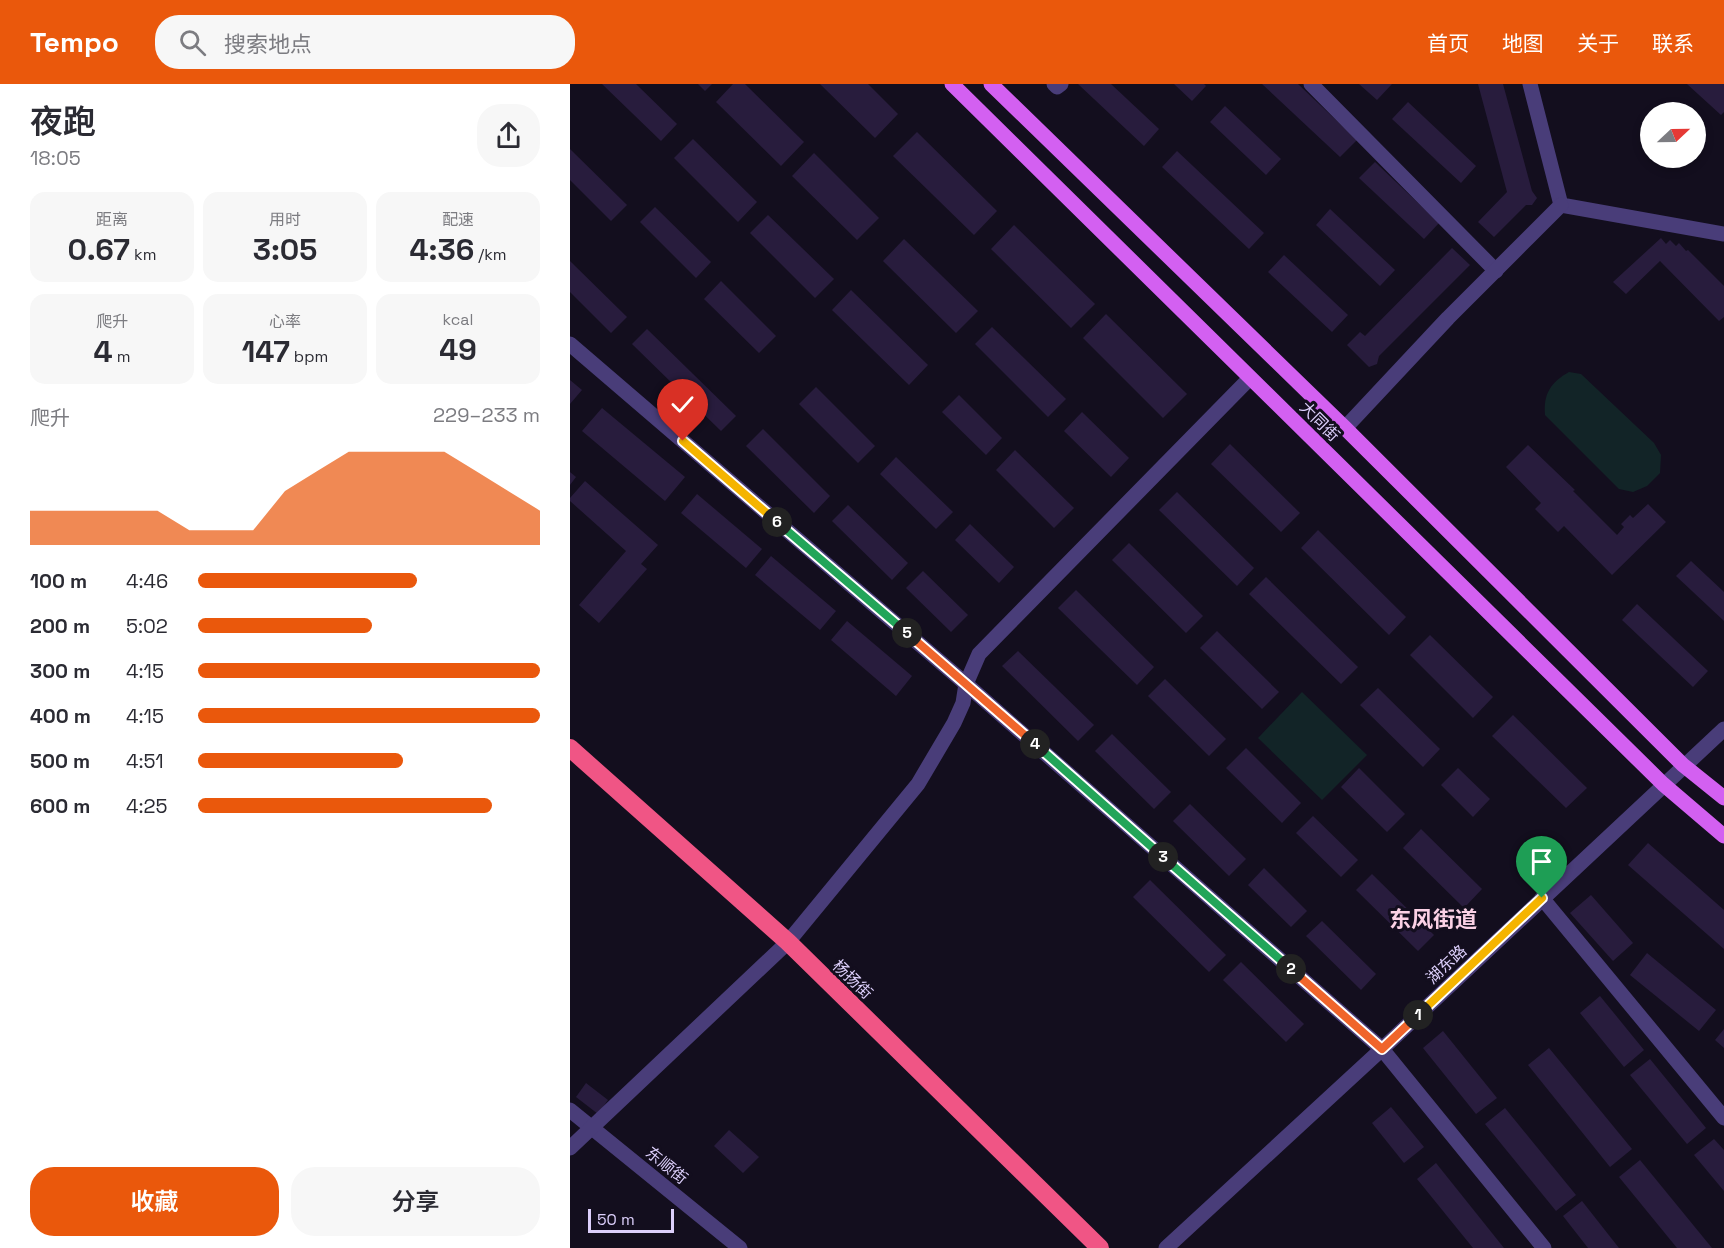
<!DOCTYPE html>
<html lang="zh">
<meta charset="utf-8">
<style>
body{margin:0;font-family:"Space Grotesk","Noto Sans SC",sans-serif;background:#f7f7f7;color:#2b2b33;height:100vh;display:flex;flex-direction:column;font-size:22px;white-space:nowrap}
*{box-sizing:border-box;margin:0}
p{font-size:20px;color:#7c7c81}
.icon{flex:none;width:33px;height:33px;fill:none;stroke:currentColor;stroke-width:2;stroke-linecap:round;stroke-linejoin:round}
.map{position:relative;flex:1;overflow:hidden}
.drawer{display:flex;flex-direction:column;background:#fff;width:570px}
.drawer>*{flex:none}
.needle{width:39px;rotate:68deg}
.tools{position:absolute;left:1070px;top:18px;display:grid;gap:12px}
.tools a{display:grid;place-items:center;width:66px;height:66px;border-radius:50%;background:#fff;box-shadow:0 3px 9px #0003;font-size:30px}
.scale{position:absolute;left:18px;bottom:15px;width:86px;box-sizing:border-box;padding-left:6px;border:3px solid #dccffb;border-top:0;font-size:16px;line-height:21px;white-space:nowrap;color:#dccffb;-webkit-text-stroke:4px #130e1e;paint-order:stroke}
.pin{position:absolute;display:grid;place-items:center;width:51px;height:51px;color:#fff;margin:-62px -26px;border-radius:50% 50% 50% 0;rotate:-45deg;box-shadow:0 0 6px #0007}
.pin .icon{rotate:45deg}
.km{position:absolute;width:30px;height:30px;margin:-15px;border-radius:50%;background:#222;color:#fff;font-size:16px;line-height:30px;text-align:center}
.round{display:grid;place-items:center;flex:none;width:63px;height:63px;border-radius:24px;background:#f7f7f7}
.overview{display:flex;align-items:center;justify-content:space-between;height:102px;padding:0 30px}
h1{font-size:33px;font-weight:600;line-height:45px}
.stats{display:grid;grid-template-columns:repeat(3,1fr);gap:9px;height:102px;padding:6px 30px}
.stats div{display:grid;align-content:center;border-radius:15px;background:#f7f7f7;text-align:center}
.stats b{font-size:30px;font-weight:600}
.stats small{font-size:16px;font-weight:400}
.stats p{font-size:16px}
.chart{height:168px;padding:12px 30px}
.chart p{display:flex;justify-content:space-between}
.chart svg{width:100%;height:108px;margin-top:6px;fill:#ea580c;opacity:.7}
.cta{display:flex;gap:12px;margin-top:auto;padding:12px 30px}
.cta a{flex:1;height:69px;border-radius:24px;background:#ea580c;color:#fff;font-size:24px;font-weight:600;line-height:69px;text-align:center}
.cta a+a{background:#f7f7f7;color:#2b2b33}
ul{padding:0 30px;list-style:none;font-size:20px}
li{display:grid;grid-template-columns:96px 72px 1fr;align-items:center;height:45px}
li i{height:15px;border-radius:8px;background:#ea580c}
header{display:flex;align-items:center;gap:36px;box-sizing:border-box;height:84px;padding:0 30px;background:#ea580c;color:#fff}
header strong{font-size:28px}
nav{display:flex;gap:33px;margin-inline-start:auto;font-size:21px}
.search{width:420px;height:54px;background:#f7f7f7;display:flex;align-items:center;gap:15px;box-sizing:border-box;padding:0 21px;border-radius:24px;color:#7c7c81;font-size:22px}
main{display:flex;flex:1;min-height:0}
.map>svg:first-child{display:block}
</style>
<header>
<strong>Tempo</strong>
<div class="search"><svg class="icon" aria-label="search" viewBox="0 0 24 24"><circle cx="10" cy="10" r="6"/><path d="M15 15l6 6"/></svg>搜索地点</div>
<nav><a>首页</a><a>地图</a><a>关于</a><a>联系</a></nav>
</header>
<main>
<section class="drawer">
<div class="overview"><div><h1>夜跑</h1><p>18:05</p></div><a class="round"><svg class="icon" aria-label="share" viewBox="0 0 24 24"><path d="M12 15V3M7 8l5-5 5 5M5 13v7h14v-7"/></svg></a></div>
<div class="stats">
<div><p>距离</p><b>0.67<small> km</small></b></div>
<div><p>用时</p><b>3:05</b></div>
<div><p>配速</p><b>4:36<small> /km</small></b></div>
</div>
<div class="stats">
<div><p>爬升</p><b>4<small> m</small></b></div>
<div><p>心率</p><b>147<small> bpm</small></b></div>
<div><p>kcal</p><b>49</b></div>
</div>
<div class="chart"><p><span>爬升</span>229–233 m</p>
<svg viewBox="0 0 160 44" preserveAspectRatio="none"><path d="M0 44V30L10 30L20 30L30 30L40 30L50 38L60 38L70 38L80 22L90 14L100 6L110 6L120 6L130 6L140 14L150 22L160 30V44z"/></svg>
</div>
<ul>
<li><b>100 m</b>4:46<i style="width:64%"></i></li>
<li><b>200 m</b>5:02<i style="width:51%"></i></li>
<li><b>300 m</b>4:15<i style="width:100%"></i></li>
<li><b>400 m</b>4:15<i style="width:100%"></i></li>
<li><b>500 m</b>4:51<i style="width:60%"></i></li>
<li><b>600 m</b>4:25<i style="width:86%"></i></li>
</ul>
<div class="cta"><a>收藏</a><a>分享</a></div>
</section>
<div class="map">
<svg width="1154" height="1164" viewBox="0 0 1154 1164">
<rect width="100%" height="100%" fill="#130e1e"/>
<g fill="#122427">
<path d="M999 288 1011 290 1084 359 1091 371 1090 389 1077 402 1063 408 1049 405 975 331C973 310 981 298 999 288Z"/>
<path d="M732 608 797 671 752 716 688 654Z"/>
</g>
<g fill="#281c3d">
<path d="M32 0H66L107 40 91 57Z"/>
<path d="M128 0H142L135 7Z"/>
<path d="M163 0H175L234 58 211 82 146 18Z"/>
<path d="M250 0H298L328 30 305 54Z"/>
<path d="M508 0H541L589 45 574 62Z"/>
<path d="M604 0H634L636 2 622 17Z"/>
<path d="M692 0H728L787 56 770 73Z"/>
<path d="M789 0H822L807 16Z"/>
<path d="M908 0H933L962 107 967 114 962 121H956L924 153 908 138 937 108Z"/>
<path d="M1117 0H1154V28L1151 31Z"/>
<path d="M838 18 906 82 891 99 822 35Z"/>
<path d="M655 22 711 75 696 91 640 38Z"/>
<path d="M347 48 427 127 404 151 323 72Z"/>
<path d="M123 55 187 118 168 138 104 74Z"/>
<path d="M0 65 57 121 41 137 0 96Z"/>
<path d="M607 67 694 149 679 165 592 83Z"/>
<path d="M244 69 309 134 287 156 222 92Z"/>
<path d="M805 78 869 139 854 155 789 94Z"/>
<path d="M85 123 141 178 126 194 70 138Z"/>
<path d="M760 125 825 186 810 202 746 141Z"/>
<path d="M198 131 264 195 245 214 180 149Z"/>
<path d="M444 141 525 220 501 244 421 165Z"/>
<path d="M1091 154 1096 160 1100 156 1106 162 1109 159 1116 167 1118 166 1154 202V233L1149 237 1090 177 1056 210 1043 198Z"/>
<path d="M334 155 408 227 386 249 313 177Z"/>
<path d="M882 164 900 181 809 272 807 280 799 283 777 261 790 248 795 252Z"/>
<path d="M714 171 778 231 762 248 698 188Z"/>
<path d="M0 177 57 233 41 249 0 208Z"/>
<path d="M151 197 206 252 189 269 134 215Z"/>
<path d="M281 206 358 281 339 301 262 226Z"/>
<path d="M536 230 617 310 593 334 513 254Z"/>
<path d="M422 243 496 315 478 333 405 260Z"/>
<path d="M77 245 166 332 151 347 62 260Z"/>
<path d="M0 296 12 306 0 320Z"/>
<path d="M246 303 305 362 288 379 229 320Z"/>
<path d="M389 311 432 354 416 371 372 328Z"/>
<path d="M32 324 115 393 95 417 12 347Z"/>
<path d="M512 328 559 374 541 393 494 347Z"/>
<path d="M193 345 260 412 244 429 176 362Z"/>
<path d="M660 360 730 429 711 448 641 380Z"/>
<path d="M958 361 1005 406 1003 407 1047 451 1054 443 1051 440 1060 431 1063 434 1078 420 1096 438 1042 491 994 442 988 448 965 425 971 419 936 383Z"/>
<path d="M445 366 504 424 484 444 426 386Z"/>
<path d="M326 373 383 428 366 445 310 390Z"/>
<path d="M0 388 6 393 0 401Z"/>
<path d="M15 397 88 461 71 480 77 485 29 539 9 521 56 467 0 417V414Z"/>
<path d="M607 408 684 484 667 502 589 426Z"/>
<path d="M127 410 192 465 176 484 111 429Z"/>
<path d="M278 421 338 479 322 496 262 437Z"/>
<path d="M400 440 444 483 429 499 385 456Z"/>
<path d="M748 446 836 533 819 551 731 464Z"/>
<path d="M559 459 633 532 616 549 542 476Z"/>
<path d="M201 472 266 527 250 546 185 491Z"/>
<path d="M1121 477 1154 508V537L1106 492Z"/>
<path d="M353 487 398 531 381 548 336 504Z"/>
<path d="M696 493 788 583 771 600 679 510Z"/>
<path d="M506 506 584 583 567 601 488 524Z"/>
<path d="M1067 520 1138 587 1123 603 1052 536Z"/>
<path d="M277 537 342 592 326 612 261 556Z"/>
<path d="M647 547 709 608 692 625 630 564Z"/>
<path d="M860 551 923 613 903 634 840 571Z"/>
<path d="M448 567 524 641 508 657 432 582Z"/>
<path d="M595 595 656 655 639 672 578 612Z"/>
<path d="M808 604 870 665 853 683 790 621Z"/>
<path d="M943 631 1017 704 996 724 922 652Z"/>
<path d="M542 650 601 708 584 725 525 667Z"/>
<path d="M676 664 731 719 712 739 656 684Z"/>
<path d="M789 684 835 730 817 748 771 703Z"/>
<path d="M888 684 920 715 903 733 871 701Z"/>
<path d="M620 720 676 775 659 792 603 737Z"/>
<path d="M743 732 788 776 771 793 726 749Z"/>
<path d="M851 745 912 805 894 824 833 764Z"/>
<path d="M1078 759 1154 826V865L1058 781Z"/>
<path d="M694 784 737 827 721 843 678 801Z"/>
<path d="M802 790 864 851 848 867 786 806Z"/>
<path d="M580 796 656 871 639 888 563 813Z"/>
<path d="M1021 811 1063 859 1043 877 1000 829Z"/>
<path d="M752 837 806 890 791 906 736 852Z"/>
<path d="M1077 869 1146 926 1129 947 1060 891Z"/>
<path d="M671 878 734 940 716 958 653 896Z"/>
<path d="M1030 912 1074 966 1054 983 1010 929Z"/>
<path d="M1154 945V964L1145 956Z"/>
<path d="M873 947 927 1014 906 1030 853 964Z"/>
<path d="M979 964 1062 1065 1040 1083 958 981Z"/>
<path d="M1080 975 1136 1044 1117 1060 1060 991Z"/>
<path d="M16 999 38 1016 28 1030 6 1013Z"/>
<path d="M821 1023 854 1063 834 1079 802 1039Z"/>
<path d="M935 1024 1006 1111 986 1127 915 1040Z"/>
<path d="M159 1046 189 1073 173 1089 144 1062Z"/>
<path d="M1144 1055 1154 1066V1107L1124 1071Z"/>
<path d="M1070 1076 1142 1164H1107L1049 1093Z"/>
<path d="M866 1079 934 1164H903L847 1095Z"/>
<path d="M1012 1117 1049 1164H1018L993 1132Z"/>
</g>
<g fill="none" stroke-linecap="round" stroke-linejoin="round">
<g stroke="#493d79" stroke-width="15">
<path d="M484 0 487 3 491 0"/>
<path d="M741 0 926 187"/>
<path d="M960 0 991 121 1154 150"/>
<path d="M0 260 396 600 812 965 974 1164"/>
<path d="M775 344 878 234 991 121"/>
<path d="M972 814 1154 1034"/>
<path d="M0 1026 170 1164"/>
<path d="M0 1064 218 858 348 700 384 639 393 619 396 600 409 570 680 294"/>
<path d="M596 1164 812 965 1154 645"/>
</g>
<g stroke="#d360f1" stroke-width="15">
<path d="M382 0 1093 700 1154 752"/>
<path d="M421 0 775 344 1113 681 1154 714"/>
</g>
<path stroke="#f05585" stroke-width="18" d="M0 664 218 858 530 1164"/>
</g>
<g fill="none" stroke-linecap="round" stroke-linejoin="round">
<g stroke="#fff" stroke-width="12">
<path id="split-1" d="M848 931 972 814"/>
</g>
<g stroke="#fff" stroke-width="12">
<path id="split-2" d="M721 885 812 965 848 931"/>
</g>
<g stroke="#fff" stroke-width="12">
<path id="split-3" d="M593 773 721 885"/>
</g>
<g stroke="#fff" stroke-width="12">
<path id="split-4" d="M465 660 593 773"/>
</g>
<g stroke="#fff" stroke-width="12">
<path id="split-5" d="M337 549 465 660"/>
</g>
<g stroke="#fff" stroke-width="12">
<path id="split-6" d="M207 438 337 549"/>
</g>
<g stroke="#fff" stroke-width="12">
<path id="split-7" d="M113 357 207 438"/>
</g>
<use href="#split-1" stroke="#f5b400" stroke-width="8"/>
<use href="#split-2" stroke="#f0652b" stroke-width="8"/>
<use href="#split-3" stroke="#22a559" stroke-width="8"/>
<use href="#split-4" stroke="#22a559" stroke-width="8"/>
<use href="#split-5" stroke="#f0652b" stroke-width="8"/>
<use href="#split-6" stroke="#22a559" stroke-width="8"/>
<use href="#split-7" stroke="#f5b400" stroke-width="8"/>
</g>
<g text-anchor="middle" stroke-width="6" stroke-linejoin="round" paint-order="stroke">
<g font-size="16" fill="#dccffb" stroke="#130e1e">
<text transform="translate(750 337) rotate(45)" y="6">大同街</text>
<text transform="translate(876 880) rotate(-43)" y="6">湖东路</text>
<text transform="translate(283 895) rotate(44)" y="6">杨扬街</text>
<text transform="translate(97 1081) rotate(39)" y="6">东顺街</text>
</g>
<g font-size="22" font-weight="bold" fill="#fbd1e5" stroke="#130e1e">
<text x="863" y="843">东风街道</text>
</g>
</g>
</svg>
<div class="tools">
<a><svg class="needle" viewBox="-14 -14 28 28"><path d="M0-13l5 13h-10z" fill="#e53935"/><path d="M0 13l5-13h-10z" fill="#7c7c81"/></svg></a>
</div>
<div class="scale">50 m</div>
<div class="pin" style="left:972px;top:814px;background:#1e9e55"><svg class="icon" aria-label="arrive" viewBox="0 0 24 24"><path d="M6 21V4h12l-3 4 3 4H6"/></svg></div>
<div class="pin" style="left:113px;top:357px;background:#d93025"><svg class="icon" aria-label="check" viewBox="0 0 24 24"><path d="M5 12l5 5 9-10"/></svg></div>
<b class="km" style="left:848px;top:931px">1</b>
<b class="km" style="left:721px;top:885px">2</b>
<b class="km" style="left:593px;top:773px">3</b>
<b class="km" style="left:465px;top:660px">4</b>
<b class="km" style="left:337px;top:549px">5</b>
<b class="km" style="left:207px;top:438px">6</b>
</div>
</main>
